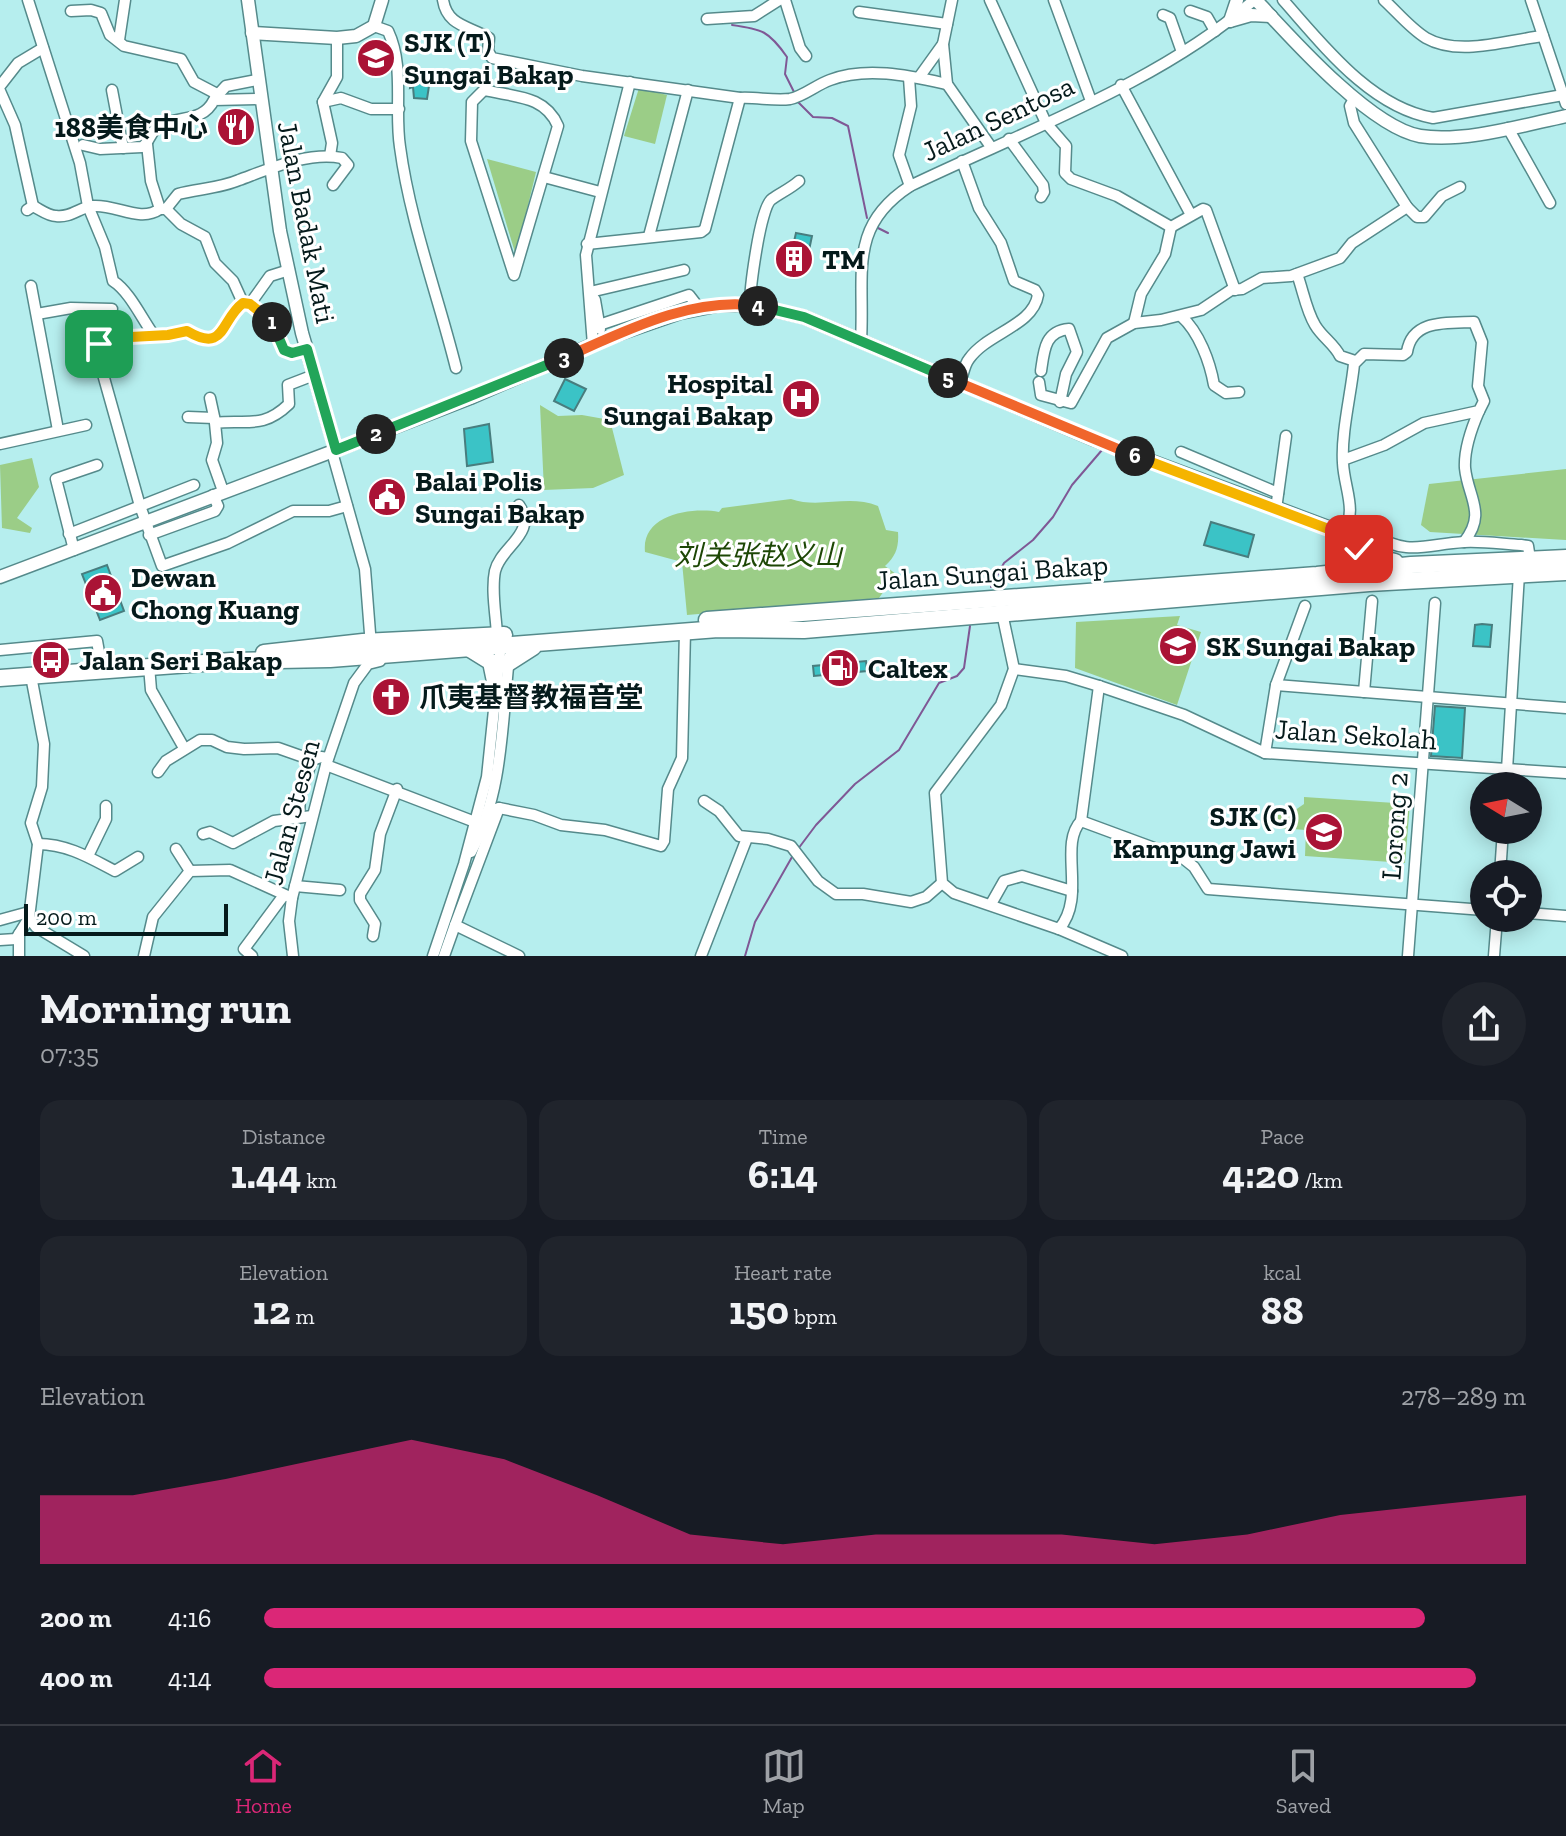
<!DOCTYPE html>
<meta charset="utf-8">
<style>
body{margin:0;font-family:"Zilla Slab","Noto Sans SC",serif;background:#20242c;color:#f1f3f6;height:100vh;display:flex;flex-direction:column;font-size:30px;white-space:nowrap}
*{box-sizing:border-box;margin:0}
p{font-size:26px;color:#9ea1a6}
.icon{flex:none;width:44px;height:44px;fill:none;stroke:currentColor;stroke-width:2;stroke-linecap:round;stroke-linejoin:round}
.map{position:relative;height:956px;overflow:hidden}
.side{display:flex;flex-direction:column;background:#171b24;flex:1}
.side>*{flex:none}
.needle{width:52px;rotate:280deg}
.buttons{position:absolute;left:1470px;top:772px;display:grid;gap:16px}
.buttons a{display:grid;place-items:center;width:72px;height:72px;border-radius:50%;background:#171b24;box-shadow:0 4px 20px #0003;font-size:40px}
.scale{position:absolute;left:24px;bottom:20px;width:204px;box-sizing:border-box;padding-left:8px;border:4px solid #051a1b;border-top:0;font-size:22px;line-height:28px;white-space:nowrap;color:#051a1b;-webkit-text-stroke:6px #fff;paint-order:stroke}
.pin{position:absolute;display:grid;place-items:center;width:68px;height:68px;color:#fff;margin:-34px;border-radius:16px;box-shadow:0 4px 12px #0006}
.km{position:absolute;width:40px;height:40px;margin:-20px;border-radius:50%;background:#222;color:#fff;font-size:22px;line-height:40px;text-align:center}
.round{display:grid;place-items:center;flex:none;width:84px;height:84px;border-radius:42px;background:#20242c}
.summary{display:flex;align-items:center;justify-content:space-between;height:136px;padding:0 40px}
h1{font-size:44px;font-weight:800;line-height:60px}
.stats{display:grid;grid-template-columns:repeat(3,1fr);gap:12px;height:136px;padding:8px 40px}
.stats div{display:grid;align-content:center;border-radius:20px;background:#20242c;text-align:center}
.stats b{font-size:40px;font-weight:800}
.stats small{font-size:22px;font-weight:400}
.stats p{font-size:22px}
.chart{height:224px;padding:16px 40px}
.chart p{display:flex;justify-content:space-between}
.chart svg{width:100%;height:144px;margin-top:8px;fill:#db2777;opacity:.7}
ul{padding:0 40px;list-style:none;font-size:26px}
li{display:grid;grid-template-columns:128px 96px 1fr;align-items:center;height:60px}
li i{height:20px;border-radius:10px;background:#db2777}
.tabs{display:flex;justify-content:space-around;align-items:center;height:112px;border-top:2px solid #363941;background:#171b24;font-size:22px;color:#9ea1a6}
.tabs a{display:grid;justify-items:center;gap:4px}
.tabs .on{color:#db2777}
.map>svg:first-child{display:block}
</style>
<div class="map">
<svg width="1566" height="956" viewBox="0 0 1566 956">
<rect width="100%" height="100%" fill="#b6eeee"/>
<g fill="#9bcd87">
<path d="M639 88 667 95 655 144 624 136Z"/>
<path d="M487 159 536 172 516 256Z"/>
<path d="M540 405 558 416 582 415 610 420 624 475 593 488 544 490Z"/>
<path d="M32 458 39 487 17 518 32 528 30 533 2 528 0 465Z"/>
<path d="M1566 469V540L1430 532 1421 525 1429 484Z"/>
<path d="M791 499C819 509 849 494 878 506L886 530 898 532C899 547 896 556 885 566L896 574 879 598 687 615 682 562 645 552C641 514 692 507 719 512L722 508Z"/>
<path d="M1180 616 1177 625 1201 632 1177 705 1075 668 1076 622Z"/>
<path d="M1304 797 1410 804 1405 863 1305 856 1306 830 1277 828 1278 815H1288L1304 804Z"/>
</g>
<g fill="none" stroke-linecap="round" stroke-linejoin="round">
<g stroke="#7f5895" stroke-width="2">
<path d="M732 25C762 29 769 31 787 57L785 74 794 92"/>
<path d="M798 102 813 117 832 118 848 126 867 218"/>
<path d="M876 227 888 233"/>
<path d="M991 587 1004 563 1033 540 1053 517 1072 485 1102 450"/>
<path d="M798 849 816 825 855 784 899 750 939 683 957 676 964 668 970 626"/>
<path d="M745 956 755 922 792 857"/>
</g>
</g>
<g fill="#3bc3c6" stroke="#487d7e" stroke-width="2">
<path d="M424 70 431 73 427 99 414 98 413 87 410 88 413 71Z"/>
<path d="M246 112 250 138H226L223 115Z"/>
<path d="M796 233 812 236 804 274 779 268 783 249 792 250Z"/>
<path d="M565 379 586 389 574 411 554 401Z"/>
<path d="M489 424 493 462 467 466 464 429Z"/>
<path d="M1211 522 1254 535 1248 557 1204 545Z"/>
<path d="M107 565 124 611 100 620 82 574Z"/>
<path d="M1482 624 1492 625 1490 647 1473 646 1475 625Z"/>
<path d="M866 661 867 671 814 676 813 666Z"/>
<path d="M1435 706 1465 708 1462 758 1431 756Z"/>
</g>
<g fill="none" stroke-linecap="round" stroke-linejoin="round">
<g stroke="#558a8b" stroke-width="13">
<g id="minor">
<path d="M28 0 80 163 88 206 105 247 113 281C129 291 141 317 153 334"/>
<path d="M443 0C447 26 469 26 489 38L488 51 492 58 582 76 740 98 705 229 701 232 587 244"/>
<path d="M785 0 800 48 806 56"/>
<path d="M952 0 943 44 947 84 991 147"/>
<path d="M990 0 1046 123 1066 146 1065 173 1071 179 1117 196 1171 227 1203 209 1206 210 1235 290"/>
<path d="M1054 0 1091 101"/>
<path d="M1283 0C1323 45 1370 107 1433 118L1563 95"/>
<path d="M1384 0C1397 12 1411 29 1426 38 1459 57 1508 40 1543 36"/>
<path d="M1531 0 1566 104"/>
<path d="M71 11 91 10 101 13 110 35 124 46 181 59 194 82 217 94"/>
<path d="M1190 11 1207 17 1215 31"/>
<path d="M859 12 947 24"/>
<path d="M1163 15 1170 18 1182 52"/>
<path d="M707 19 754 16 779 0"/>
<path d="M374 26 388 31C405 67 394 109 400 147 410 222 438 295 456 368"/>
<path d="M119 40 125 0"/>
<path d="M920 76 943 44"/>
<path d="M909 78 911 106 899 155 910 186"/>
<path d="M1121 85 1191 215"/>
<path d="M0 86 18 63 43 48"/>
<path d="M112 90 123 148"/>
<path d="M484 90C514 97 545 95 558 126L514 275 471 141 472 102Z"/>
<path d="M0 91 15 125 33 206"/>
<path d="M215 98 226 86 257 80"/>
<path d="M740 98C756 97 774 101 790 99 804 96 816 85 830 80 867 66 910 76 947 84"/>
<path d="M323 102 341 98 371 109H399"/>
<path d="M1508 128 1550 203"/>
<path d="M1009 139 1043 185 1044 192 1041 197"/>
<path d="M147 144 151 181 160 209H166L181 224 205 237 215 263 233 281 243 303"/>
<path d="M83 145 100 149 142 147C150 142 150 132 158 127 178 114 202 124 214 100L260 99"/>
<path d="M330 156 332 143 323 102 337 77V38"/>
<path d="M544 177 600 192"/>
<path d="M1407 207 1417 217H1424L1442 196 1460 187"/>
<path d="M166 209 178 194C197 189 221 188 239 180 269 169 309 151 342 158L348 165 333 185"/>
<path d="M27 210 33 206C41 210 48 216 56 216 71 218 80 207 93 206 116 204 140 223 160 209"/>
<path d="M649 236 688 90"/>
<path d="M1297 274C1303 290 1306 310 1315 325 1322 337 1334 344 1340 356L1355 361"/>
<path d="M31 286 58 430"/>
<path d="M590 292 684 270"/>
<path d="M590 293 595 300 600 329"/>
<path d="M250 304 270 276 289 270"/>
<path d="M750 305C750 289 760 206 772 199 780 193 790 189 799 181"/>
<path d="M37 314 71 308 112 309"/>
<path d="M1181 316C1199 332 1210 362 1214 385L1226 393 1239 392"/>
<path d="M1134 323 1141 294 1165 254 1171 227"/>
<path d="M599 325 689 295 699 308"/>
<path d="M861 341C865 274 847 227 910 186 1022 132 1161 82 1254 0"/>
<path d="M593 345 586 255 630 82"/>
<path d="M307 349 292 353 284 350C276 330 267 307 243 303 220 321 226 354 187 331L168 335 112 338 99 344 97 353 140 506 162 566 228 543 293 511H329L347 506"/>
<path d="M1041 371C1044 350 1045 331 1069 329L1077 352 1066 374 1060 402"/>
<path d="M1039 382 1041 395 1071 403 1107 338 1134 323 1161 320 1201 310 1231 290 1242 289 1262 278 1291 276 1340 258 1352 243 1407 207 1354 123 1350 106 1354 99"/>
<path d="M960 383C963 376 964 365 969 359 987 333 1033 326 1038 295L1035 290 1014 281 1001 243 979 208 962 161"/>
<path d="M210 398 215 421"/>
<path d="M188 417 214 418"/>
<path d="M0 444 86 425"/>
<path d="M332 452 365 569 371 646"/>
<path d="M1181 452 1278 493"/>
<path d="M223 491 212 460 217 443 215 423C246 419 262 430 289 404L288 385 314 375"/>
<path d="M1276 509 1286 436"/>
<path d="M69 534 194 485"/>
<path d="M1343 534C1358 511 1344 488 1343 463 1341 433 1351 394 1354 364L1364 354 1403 355 1407 352C1412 319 1447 323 1474 322L1482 342 1478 386 1484 401 1479 411 1424 423 1384 445 1343 460"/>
<path d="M149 535 215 511 218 506 213 495"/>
<path d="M1356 538 1373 534C1407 557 1427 544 1464 542 1483 541 1503 544 1521 545L1528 546 1530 559"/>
<path d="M1464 542C1487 513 1468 498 1465 468 1464 450 1472 427 1479 411"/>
<path d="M74 550 56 479 97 465"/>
<path d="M1002 613 1014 669 1001 705 935 793 942 883 954 893 1059 929 1122 956"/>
<path d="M497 635C496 615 491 590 495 571 501 546 538 534 519 505"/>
<path d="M0 650 97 641 102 669"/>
<path d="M149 666 151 690 184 748"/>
<path d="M1014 669 1066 676 1099 686 1184 715 1265 753 1566 773"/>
<path d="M1276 685 1566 708"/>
<path d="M1364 692 1372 601"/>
<path d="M1265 753 1276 685 1305 606"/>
<path d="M326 765 475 822"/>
<path d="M158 772 166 761 200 740H212L227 747 244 749 278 748 312 760"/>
<path d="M1506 786 1519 574"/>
<path d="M704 801 719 811 739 836 768 839 791 846 818 881 836 894H863L911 902 926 897 942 883"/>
<path d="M499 808 455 925 519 956"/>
<path d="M487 812 499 808 534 815 561 825 605 830 661 846 664 841 668 789 682 758 685 631"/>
<path d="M299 816 300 796 312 760 321 757 328 758"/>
<path d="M1081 821 1099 686"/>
<path d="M203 834 210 832 233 843 274 821 312 816"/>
<path d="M38 844C67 844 90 858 115 871L138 857"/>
<path d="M176 849 190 871"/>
<path d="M471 852C503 794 502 721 509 657"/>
<path d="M88 856 106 819V806"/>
<path d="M1500 874 1503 830"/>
<path d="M295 886 340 890"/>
<path d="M991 904 1004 881 1022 876 1072 891"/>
<path d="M1528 913 1566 916"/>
<path d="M29 918 36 927 84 956"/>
<path d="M0 920 29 912"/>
<path d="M1059 929C1087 897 1058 845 1081 821L1184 859 1194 867 1208 889 1484 910"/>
<path d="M373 936 375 924 360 900V894L375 870 380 834 397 789"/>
<path d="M0 940 16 939 29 918 38 844 31 823 42 787 44 744 31 676"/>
<path d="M19 956V934"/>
<path d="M144 956 153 917 190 871 230 870 292 898"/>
<path d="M252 956 244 949 284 895"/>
<path d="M293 956 289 921 292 898 326 765 354 683 368 664 380 661"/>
<path d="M433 956 464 864 487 777 501 643"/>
<path d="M444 956 455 925"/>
<path d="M701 956 747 838"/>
<path d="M1408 956 1435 603"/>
<path d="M1494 956 1497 918"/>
</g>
</g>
<g stroke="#558a8b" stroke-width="15">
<g id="major">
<path d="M248 0 280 231 302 333 336 450"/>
<path d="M1256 0C1291 38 1370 127 1420 136 1463 143 1524 125 1566 116"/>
<path d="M1230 21 1251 15 1271 16"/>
<path d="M1230 21 1237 0"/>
<path d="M252 33 337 38 356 36 374 26 382 0"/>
<path d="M0 577 336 450 470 398 608 338 680 313 720 305H750L804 317 1095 440 1352 536 1363 544"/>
</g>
</g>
<g stroke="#558a8b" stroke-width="19">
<g id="highway">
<path d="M1366 547 1378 558 1395 562"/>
<path d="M1334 568 1353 559 1356 543"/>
<path d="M707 620 1317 575 1411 565 1566 558"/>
<path d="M470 649 491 662 496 686"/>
<path d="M264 653 363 642 504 635"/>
<path d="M508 663 533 647"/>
<path d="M0 678 231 661 330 659 718 629 804 630 1369 583 1566 572"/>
</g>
</g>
<use href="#minor" stroke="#fff" stroke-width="10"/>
<use href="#major" stroke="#fff" stroke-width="12"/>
<use href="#highway" stroke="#fff" stroke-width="16"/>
</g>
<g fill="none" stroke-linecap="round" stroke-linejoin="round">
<g stroke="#fff" stroke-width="16">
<path id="split-1" d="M99 344 112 338 168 335 187 331C226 354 220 320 243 303L250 304 272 322"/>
</g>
<g stroke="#fff" stroke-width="16">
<path id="split-2" d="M272 322 284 350 292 353 307 349 336 450 376 434"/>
</g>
<g stroke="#fff" stroke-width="16">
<path id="split-3" d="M376 434 564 358"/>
</g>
<g stroke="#fff" stroke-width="16">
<path id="split-4" d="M564 358C623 332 692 296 758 306"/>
</g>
<g stroke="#fff" stroke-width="16">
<path id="split-5" d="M758 306 804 317 948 378"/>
</g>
<g stroke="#fff" stroke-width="16">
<path id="split-6" d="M948 378 1135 456"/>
</g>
<g stroke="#fff" stroke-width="16">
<path id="split-7" d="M1135 456 1347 536 1359 549"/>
</g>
<use href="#split-1" stroke="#f5b400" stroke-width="10"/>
<use href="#split-2" stroke="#22a559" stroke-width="10"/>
<use href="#split-3" stroke="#22a559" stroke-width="10"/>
<use href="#split-4" stroke="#f0652b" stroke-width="10"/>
<use href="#split-5" stroke="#22a559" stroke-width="10"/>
<use href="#split-6" stroke="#f0652b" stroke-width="10"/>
<use href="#split-7" stroke="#f5b400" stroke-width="10"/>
</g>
<defs>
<g id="school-disc" transform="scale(2)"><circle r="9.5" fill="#aa1335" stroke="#fff"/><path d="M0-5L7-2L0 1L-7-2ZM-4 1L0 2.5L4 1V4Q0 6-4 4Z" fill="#fff"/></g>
<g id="restaurant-disc" transform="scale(2)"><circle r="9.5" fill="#aa1335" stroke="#fff"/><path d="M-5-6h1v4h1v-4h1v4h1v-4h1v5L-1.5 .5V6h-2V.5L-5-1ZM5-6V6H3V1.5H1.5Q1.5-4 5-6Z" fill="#fff"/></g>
<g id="building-disc" transform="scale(2)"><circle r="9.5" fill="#aa1335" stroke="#fff"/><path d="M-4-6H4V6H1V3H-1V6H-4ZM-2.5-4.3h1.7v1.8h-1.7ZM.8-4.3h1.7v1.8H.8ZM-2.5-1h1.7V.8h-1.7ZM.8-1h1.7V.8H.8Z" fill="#fff"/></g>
<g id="hospital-disc" transform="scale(2)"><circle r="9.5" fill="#aa1335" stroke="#fff"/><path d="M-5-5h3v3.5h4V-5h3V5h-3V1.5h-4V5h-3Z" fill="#fff"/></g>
<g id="civic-disc" transform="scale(2)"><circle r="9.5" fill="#aa1335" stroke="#fff"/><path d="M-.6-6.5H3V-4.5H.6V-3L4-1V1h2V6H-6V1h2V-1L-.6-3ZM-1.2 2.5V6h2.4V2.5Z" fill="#fff"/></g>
<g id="bus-disc" transform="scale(2)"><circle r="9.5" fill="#aa1335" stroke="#fff"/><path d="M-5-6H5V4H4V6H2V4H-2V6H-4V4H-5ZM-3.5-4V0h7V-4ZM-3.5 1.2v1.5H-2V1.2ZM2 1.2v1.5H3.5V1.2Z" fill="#fff"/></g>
<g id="fuel-disc" transform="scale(2)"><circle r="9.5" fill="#aa1335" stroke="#fff"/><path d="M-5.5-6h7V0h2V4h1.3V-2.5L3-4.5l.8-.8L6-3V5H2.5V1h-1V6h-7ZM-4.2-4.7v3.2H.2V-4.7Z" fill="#fff"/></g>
<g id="church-disc" transform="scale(2)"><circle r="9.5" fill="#aa1335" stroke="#fff"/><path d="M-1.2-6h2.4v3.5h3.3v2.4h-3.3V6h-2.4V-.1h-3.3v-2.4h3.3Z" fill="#fff"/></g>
</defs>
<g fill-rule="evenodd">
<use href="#school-disc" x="376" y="58"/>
<use href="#restaurant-disc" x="236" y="127"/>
<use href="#building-disc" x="794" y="259"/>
<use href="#hospital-disc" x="801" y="399"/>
<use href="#civic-disc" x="387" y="497"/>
<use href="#civic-disc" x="103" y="593"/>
<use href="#school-disc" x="1178" y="646"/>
<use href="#bus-disc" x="51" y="660"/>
<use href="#fuel-disc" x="840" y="668"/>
<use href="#church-disc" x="391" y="697"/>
<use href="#school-disc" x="1324" y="832"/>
</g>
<g text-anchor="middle" stroke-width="6" stroke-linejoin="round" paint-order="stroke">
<g font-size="28" font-weight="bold" fill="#051a1b" stroke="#fff" text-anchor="start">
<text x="404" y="52">SJK (T)<tspan x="404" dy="32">Sungai Bakap</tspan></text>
<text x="208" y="137" text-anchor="end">188美食中心</text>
<text x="822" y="269">TM</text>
<text x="773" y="393" text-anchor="end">Hospital<tspan x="773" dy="32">Sungai Bakap</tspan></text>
<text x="415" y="491">Balai Polis<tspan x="415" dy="32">Sungai Bakap</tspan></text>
<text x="131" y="587">Dewan<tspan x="131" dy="32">Chong Kuang</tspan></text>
<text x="1206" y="656">SK Sungai Bakap</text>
<text x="79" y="670">Jalan Seri Bakap</text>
<text x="868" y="678">Caltex</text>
<text x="419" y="707">爪夷基督教福音堂</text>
<text x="1296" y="826" text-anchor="end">SJK (C)<tspan x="1296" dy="32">Kampung Jawi</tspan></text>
</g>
<g font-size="28" fill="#051a1b" stroke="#fff">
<text transform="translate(998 118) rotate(-25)" y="10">Jalan Sentosa</text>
<text transform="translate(307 222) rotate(79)" y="10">Jalan Badak Mati</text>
<text transform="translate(992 572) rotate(-4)" y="10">Jalan Sungai Bakap</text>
<text transform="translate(1356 734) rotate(4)" y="10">Jalan Sekolah</text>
<text transform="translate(291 812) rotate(-75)" y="10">Jalan Stesen</text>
<text transform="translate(1394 826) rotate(-86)" y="10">Lorong 2</text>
</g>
<g font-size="28" font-style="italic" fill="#1d4705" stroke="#fff">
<text x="758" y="565">刘关张赵义山</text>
</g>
</g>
</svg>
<div class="buttons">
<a><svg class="needle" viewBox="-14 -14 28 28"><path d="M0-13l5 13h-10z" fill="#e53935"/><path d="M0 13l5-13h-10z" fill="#9ea1a6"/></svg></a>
<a><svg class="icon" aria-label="locate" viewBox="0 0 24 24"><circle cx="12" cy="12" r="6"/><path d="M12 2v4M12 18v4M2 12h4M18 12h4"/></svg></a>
</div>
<div class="scale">200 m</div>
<div class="pin" style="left:99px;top:344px;background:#1e9e55"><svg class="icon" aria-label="arrive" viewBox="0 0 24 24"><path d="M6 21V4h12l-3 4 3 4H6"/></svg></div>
<div class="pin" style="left:1359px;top:549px;background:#d93025"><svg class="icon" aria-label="check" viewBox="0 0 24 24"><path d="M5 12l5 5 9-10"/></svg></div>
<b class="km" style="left:272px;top:322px">1</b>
<b class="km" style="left:376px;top:434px">2</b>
<b class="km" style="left:564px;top:358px">3</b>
<b class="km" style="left:758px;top:306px">4</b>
<b class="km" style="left:948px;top:378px">5</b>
<b class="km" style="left:1135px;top:456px">6</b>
</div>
<section class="side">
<div class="summary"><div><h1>Morning run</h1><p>07:35</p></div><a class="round"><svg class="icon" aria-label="share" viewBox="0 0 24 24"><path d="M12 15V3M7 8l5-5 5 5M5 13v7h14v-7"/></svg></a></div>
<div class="stats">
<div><p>Distance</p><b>1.44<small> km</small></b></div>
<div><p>Time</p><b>6:14</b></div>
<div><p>Pace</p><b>4:20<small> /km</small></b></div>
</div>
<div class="stats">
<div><p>Elevation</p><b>12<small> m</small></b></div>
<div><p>Heart rate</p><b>150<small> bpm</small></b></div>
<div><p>kcal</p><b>88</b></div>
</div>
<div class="chart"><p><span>Elevation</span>278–289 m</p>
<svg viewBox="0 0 160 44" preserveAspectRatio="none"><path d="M0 44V23L10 23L20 18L30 12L40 6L50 12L60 23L70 35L80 38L90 35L100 35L110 35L120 38L130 35L140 29L150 26L160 23V44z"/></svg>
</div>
<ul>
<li><b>200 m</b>4:16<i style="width:92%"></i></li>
<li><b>400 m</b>4:14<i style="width:96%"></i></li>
</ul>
</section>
<nav class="tabs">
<a class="on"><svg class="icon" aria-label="home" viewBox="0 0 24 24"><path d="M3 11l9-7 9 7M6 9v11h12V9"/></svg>Home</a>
<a><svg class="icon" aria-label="map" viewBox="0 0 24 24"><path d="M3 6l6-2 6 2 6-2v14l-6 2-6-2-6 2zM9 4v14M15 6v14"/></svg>Map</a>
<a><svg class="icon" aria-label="saved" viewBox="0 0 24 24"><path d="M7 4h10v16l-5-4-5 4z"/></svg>Saved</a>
</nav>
